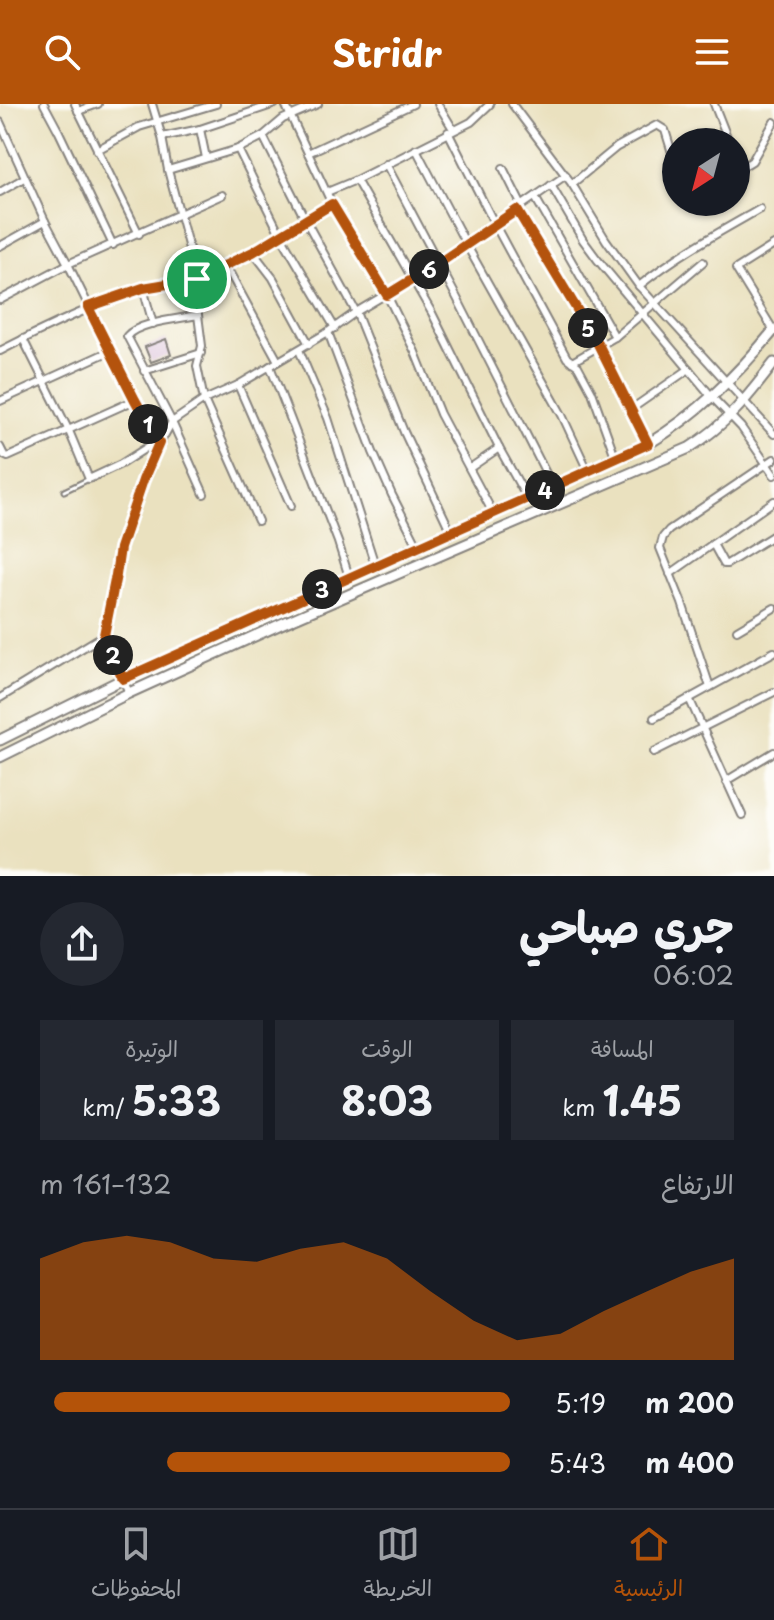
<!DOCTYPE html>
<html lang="ar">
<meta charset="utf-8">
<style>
body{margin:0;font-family:"Playpen Sans","Playpen Sans Arabic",sans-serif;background:#242831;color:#f1f3f6;direction:rtl;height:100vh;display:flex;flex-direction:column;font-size:30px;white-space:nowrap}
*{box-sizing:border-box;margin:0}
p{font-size:26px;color:#9ea1a6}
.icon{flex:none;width:44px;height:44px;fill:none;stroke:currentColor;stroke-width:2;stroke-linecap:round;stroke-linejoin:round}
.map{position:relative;height:772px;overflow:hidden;direction:ltr}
.panel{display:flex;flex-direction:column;background:#171b24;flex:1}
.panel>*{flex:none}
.needle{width:52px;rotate:216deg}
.tools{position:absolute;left:662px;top:24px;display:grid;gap:16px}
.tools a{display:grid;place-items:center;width:88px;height:88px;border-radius:50%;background:#171b24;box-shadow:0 2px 6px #0004;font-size:40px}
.pin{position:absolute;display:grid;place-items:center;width:68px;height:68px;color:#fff;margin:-34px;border:4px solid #fff;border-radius:50%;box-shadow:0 2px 8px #0007}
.km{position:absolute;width:40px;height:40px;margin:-20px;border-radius:50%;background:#222;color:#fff;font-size:22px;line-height:40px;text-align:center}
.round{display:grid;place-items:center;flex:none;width:84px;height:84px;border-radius:42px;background:#242831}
.headline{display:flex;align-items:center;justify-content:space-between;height:136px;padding:0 40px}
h1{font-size:44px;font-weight:700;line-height:60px}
.metrics{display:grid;grid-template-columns:repeat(3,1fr);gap:12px;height:136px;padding:8px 40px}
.metrics div{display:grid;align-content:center;border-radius:0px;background:#242831;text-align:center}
.metrics b{font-size:40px;font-weight:700}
.metrics small{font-size:22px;font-weight:400}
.metrics p{font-size:22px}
.chart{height:224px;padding:16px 40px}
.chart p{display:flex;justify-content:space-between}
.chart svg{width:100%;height:144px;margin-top:8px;fill:#b45309;opacity:.7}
ul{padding:0 40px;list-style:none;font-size:26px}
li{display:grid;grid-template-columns:128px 96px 1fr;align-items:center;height:60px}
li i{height:20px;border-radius:10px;background:#b45309}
header{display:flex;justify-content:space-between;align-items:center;height:104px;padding:0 40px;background:#b45309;color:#fff;font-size:36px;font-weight:700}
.tabs{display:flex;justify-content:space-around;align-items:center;height:112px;border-top:2px solid #363941;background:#171b24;font-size:22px;color:#9ea1a6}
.tabs a{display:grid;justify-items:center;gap:4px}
.tabs .active{color:#b45309}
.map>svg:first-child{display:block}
</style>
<header><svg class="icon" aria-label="menu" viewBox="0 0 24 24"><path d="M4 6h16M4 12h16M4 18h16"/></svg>Stridr<svg class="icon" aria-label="search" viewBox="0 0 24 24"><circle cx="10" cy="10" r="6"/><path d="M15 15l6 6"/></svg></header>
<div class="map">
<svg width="774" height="772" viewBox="0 0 774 772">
<rect width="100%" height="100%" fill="#fdfcf7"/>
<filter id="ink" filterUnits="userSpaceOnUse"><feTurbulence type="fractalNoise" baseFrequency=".0125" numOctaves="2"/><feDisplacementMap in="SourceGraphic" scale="16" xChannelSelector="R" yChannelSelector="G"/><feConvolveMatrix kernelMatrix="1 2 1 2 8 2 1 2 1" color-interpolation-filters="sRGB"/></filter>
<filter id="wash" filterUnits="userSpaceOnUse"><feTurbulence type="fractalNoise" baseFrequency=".006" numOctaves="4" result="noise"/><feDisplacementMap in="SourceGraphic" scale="32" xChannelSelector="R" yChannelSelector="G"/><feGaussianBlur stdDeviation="1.8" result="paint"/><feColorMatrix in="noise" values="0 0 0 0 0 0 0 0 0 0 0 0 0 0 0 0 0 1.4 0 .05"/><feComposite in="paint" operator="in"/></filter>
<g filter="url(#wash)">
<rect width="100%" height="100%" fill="#eae1bf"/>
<g id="blocks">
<path fill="#d3b2d7" d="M166 235 171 251 151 258 145 243Z"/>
</g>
</g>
<g filter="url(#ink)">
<use href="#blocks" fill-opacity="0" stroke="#86827d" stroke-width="2"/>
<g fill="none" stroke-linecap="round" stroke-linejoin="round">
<g stroke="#86827d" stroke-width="7">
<path id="lane" d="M64 387 89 375"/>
</g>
<g stroke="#86827d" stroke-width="10">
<g id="street">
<path d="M44 0 59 28 113 141"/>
<path d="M75 0 139 130"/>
<path d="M152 0 162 33 168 66 197 175 198 211 202 242 197 262 204 296 258 417"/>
<path d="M285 0 332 100 387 191 415 248 440 310 493 409"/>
<path d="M438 0 453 25"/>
<path d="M512 0 572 80 606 136 639 182 774 330"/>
<path d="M714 0 729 38"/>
<path d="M78 7 98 0"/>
<path d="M0 18 45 117 68 160 135 296 159 339"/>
<path d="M200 25 206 54"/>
<path d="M448 28 495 121 567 254 578 262 592 288 616 355"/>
<path d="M263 32 306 117 356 208 404 328 451 428"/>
<path d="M162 33 200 25 275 0"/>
<path d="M238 45 281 132 335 224"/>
<path d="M416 45 466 140 562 311 588 367"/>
<path d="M97 46 139 23 216 0"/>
<path d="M308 49 413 0"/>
<path d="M386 60 457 194 553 383"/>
<path d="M503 64 522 102"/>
<path d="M168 66 238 45 263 32 283 15 318 0"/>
<path d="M736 67 752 57 774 18"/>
<path d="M356 76 432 209 499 344 527 394"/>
<path d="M572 80 617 43 657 21 665 26 676 62"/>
<path d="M551 81 583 136 597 155 712 293 741 323 774 371"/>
<path d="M0 88 24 74"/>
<path d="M327 88 356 76 471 18 490 0"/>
<path d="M535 93 615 233"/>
<path d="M517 106 599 242 648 340"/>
<path d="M0 142 45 117"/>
<path d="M253 148 273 174 309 240"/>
<path d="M226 162 278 257"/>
<path d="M639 182C677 151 718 129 760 105"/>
<path d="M143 184 153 220"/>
<path d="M0 196 68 160 222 91"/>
<path d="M198 211C179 215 139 218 127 232L172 318 204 390"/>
<path d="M774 227 736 165 774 141"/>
<path d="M328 228 373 348 392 391 418 442"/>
<path d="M23 235 69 327 89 375 121 360 157 337"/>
<path d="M299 246 328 314 375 461"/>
<path d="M0 247C46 223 90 202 139 186 158 180 180 181 199 174 246 157 290 126 332 100"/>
<path d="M572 258 615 233 703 158"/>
<path d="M270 262 338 438 349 473"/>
<path d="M144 267 201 249"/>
<path d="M238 281 291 402"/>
<path d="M0 297 110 247"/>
<path d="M630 306 689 265"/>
<path d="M0 343 4 351 8 353 135 296"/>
<path d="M470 364 499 344"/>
<path d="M713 440 724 460H727L774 431"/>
<path d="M670 470 774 397"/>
<path d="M737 526 774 504"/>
<path d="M710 583 682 499 660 444 663 433 669 426 774 355"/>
<path d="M129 589 104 531 116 471 120 444 151 355 172 318 204 296 238 281 328 228 356 208 439 159 566 71"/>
<path d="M0 594 104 531"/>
<path d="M689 594 742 711"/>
<path d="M654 614 774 548"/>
<path d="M654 648 774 588"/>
<path d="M726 677 774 648"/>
</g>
</g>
<g stroke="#86827d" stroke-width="13">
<g id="secondary">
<path d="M0 636 123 575 648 340C698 310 737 271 774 226"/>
<path d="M0 653 129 589 281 520 689 344C726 321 748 293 774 259"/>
</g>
</g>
<use href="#lane" stroke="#fff" stroke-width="3"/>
<use href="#street" stroke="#fff" stroke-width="6"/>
<use href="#secondary" stroke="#fff" stroke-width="9"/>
</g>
</g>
<g fill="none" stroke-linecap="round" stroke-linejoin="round" filter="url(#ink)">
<g stroke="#fff" stroke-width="16">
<path id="route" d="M332 100 387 191 439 159 517 106 599 242 648 340 123 575 104 531 116 471 120 444 143 376 159 339 135 296 88 203 143 184 197 175 253 148Z"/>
</g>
<use href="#route" stroke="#b45309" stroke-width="10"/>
</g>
</svg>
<div class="tools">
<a><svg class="needle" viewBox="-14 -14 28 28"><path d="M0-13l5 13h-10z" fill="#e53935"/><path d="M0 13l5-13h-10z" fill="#9ea1a6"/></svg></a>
</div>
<div class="pin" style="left:197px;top:175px;background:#1e9e55"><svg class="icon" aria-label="arrive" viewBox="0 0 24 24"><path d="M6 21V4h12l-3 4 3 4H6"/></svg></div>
<b class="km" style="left:148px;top:320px">1</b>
<b class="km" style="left:113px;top:551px">2</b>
<b class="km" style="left:322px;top:485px">3</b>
<b class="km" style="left:545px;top:386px">4</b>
<b class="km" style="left:588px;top:224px">5</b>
<b class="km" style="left:429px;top:165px">6</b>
</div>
<section class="panel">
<div class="headline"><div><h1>جري صباحي</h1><p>06:02</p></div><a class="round"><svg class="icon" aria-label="share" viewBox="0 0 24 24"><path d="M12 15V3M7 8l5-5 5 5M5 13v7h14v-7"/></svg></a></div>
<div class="metrics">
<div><p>المسافة</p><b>1.45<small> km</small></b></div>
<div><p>الوقت</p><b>8:03</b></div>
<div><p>الوتيرة</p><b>5:33<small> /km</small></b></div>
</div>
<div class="chart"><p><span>الارتفاع</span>132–161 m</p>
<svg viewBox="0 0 160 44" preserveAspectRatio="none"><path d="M0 44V13L10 8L20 6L30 8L40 13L50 14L60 10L70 8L80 13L90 23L100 32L110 38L120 36L130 29L140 23L150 17L160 13V44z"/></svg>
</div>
<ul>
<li><b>200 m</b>5:19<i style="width:97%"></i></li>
<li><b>400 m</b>5:43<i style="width:73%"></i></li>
</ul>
</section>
<nav class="tabs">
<a class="active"><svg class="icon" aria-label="home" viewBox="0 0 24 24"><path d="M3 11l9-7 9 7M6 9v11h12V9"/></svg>الرئيسية</a>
<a><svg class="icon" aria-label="map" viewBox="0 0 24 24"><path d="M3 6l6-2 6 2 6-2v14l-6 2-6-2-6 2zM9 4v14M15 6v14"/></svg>الخريطة</a>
<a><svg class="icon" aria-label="saved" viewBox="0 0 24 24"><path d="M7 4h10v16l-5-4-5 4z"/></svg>المحفوظات</a>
</nav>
